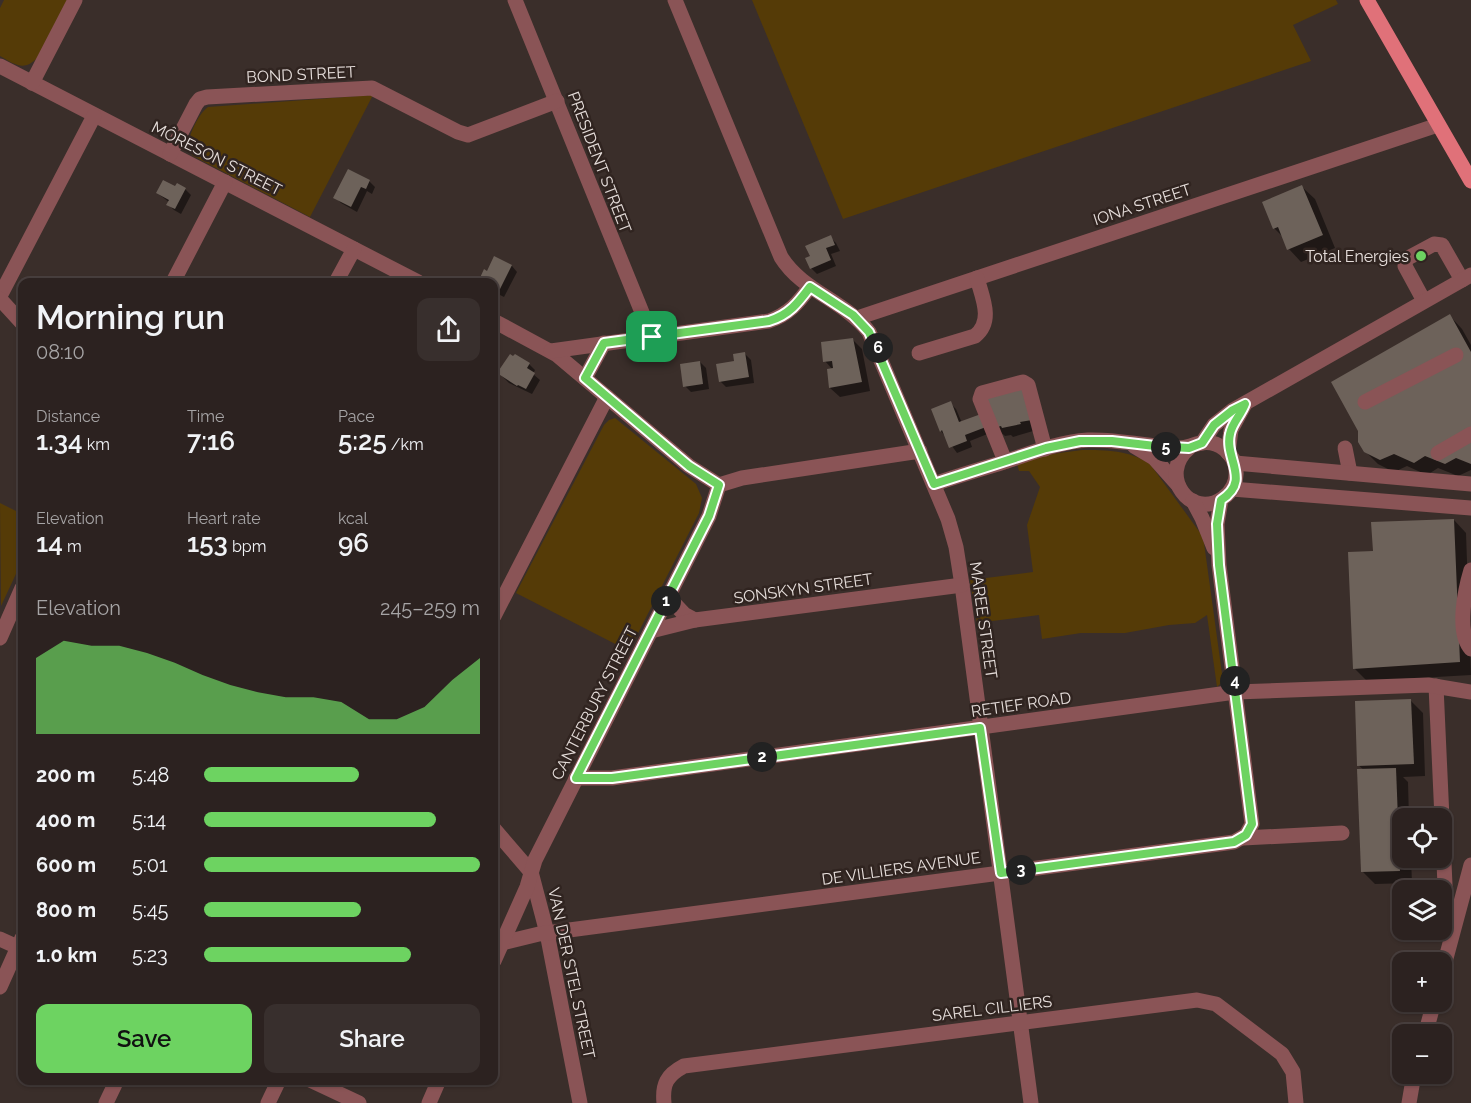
<!DOCTYPE html>
<meta charset="utf-8">
<style>
body{margin:0;font-family:Raleway,sans-serif;background:#382f2d;color:#f1f3f6;height:100vh;display:flex;flex-direction:column;font-size:22px;white-space:nowrap}
*{box-sizing:border-box;margin:0}
p{font-size:20px;color:#a6a4a5}
.icon{flex:none;width:33px;height:33px;fill:none;stroke:currentColor;stroke-width:2;stroke-linecap:round;stroke-linejoin:round}
.map{position:relative;flex:1;overflow:hidden}
.details{position:absolute;left:18px;top:278px;width:480px;height:807px;display:flex;flex-direction:column;background:#2c2220;border-radius:12px;box-shadow:0 2px 4px #0004,0 0 0 2px #483f3e}
.details>*{flex:none}
.fabs{position:absolute;left:1392px;top:808px;display:grid;gap:12px}
.fabs a{display:grid;place-items:center;width:60px;height:60px;border-radius:12px;background:#2c2220;box-shadow:0 2px 4px #0004,0 0 0 2px #483f3e;font-size:30px}
.pin{position:absolute;display:grid;place-items:center;width:51px;height:51px;color:#fff;margin:-26px;border-radius:12px;box-shadow:0 3px 9px #0006}
.km{position:absolute;width:30px;height:30px;margin:-15px;border-radius:50%;background:#222;color:#fff;font-size:16px;line-height:30px;text-align:center}
.round{display:grid;place-items:center;flex:none;width:63px;height:63px;border-radius:12px;background:#382f2d}
.overview{display:flex;align-items:center;justify-content:space-between;height:102px;padding:0 18px}
h1{font-size:33px;font-weight:600;line-height:45px}
.metrics{display:grid;grid-template-columns:repeat(3,1fr);gap:9px;height:102px;padding:6px 18px}
.metrics div{display:grid;align-content:center}
.metrics b{font-size:26px;font-weight:600}
.metrics small{font-size:16px;font-weight:400}
.metrics p{font-size:16px}
.chart{height:168px;padding:12px 18px}
.chart p{display:flex;justify-content:space-between}
.chart svg{width:100%;height:108px;margin-top:6px;fill:#6dd361;opacity:.7}
.button{display:flex;gap:12px;margin-top:auto;padding:12px 18px}
.button a{flex:1;height:69px;border-radius:12px;background:#6dd361;color:#111;font-size:24px;font-weight:600;line-height:69px;text-align:center}
.button a+a{background:#382f2d;color:#f1f3f6}
ul{padding:0 18px;list-style:none;font-size:20px}
li{display:grid;grid-template-columns:96px 72px 1fr;align-items:center;height:45px}
li i{height:15px;border-radius:8px;background:#6dd361}
.map>svg:first-child{display:block}
</style>
<div class="map">
<svg width="1471" height="1103" viewBox="0 0 1471 1103">
<rect width="100%" height="100%" fill="#3a2e2a"/>
<g fill="#553b07">
<path d="M4 0H67L37 58C24 72 14 64 0 56V8Z"/>
<path d="M752 0H1336L1338 4 1293 25 1311 61 843 219Z"/>
<path d="M373 95 310 217 193 156 188 149C187 138 198 114 208 107Z"/>
<path d="M615 418 696 484 702 498 699 513 629 651 516 593 604 425 609 420Z"/>
<path d="M1082 450C1106 450 1129 450 1150 464L1201 534 1204 543 1223 681 1217 687 1207 615 1195 623 1169 625 1125 633H1081L1042 639 1039 615 977 623 970 580 1033 572 1027 525 1040 487 1029 471H1019L1017 463 1052 454Z"/>
<path d="M0 503 22 514V561L1 606Z"/>
</g>
<g fill="#0007">
<path d="M369 181 375 187 372 194 367 191 357 212 341 203 335 197Z"/>
<path d="M1302 187 1315 199 1335 248 1301 262 1289 249 1284 238 1274 228Z"/>
<path d="M176 188 185 189 191 195 181 214 174 210 168 204 169 202 157 193Z"/>
<path d="M830 237 836 243 840 251 831 254 836 266 817 274 811 268 812 257Z"/>
<path d="M495 258 512 266 517 272 504 297 494 292V282L488 273Z"/>
<path d="M1450 316 1462 329 1471 345V470L1458 476 1438 468 1427 475 1407 466 1394 472 1378 464 1365 451Z"/>
<path d="M853 340 862 349 870 391 840 397 830 388 833 370 825 361Z"/>
<path d="M745 354 751 360 754 383 726 387 720 381Z"/>
<path d="M514 358 529 364 535 370 533 374 540 380 532 394 509 383 498 372Z"/>
<path d="M700 362 706 368 709 389 691 392 685 386Z"/>
<path d="M1025 389 1040 429 1013 437 1011 435 1005 436 995 427Z"/>
<path d="M950 403 956 409 962 423 980 416 990 433 970 441 972 447 957 453 941 431Z"/>
<path d="M1454 520 1466 533 1471 675 1367 681 1354 668 1374 552Z"/>
<path d="M1411 701 1423 713 1425 776 1403 777 1408 782 1409 819H1402V858H1411L1412 883 1375 884 1363 872 1364 770 1358 765Z"/>
</g>
<g fill="#6d625a">
<path d="M348 169 370 180 366 189 361 187 351 207 333 198Z"/>
<path d="M163 180 175 186 177 183 186 188 175 209 166 205 169 200 156 193Z"/>
<path d="M1302 185 1323 235 1287 250 1278 227 1273 229 1262 202Z"/>
<path d="M831 235 835 245 826 248 831 260 810 269 805 258 810 256 805 246Z"/>
<path d="M494 256 512 265 498 293 494 290V282H481L479 280 484 269 487 271Z"/>
<path d="M1450 314 1471 352V464L1456 458 1445 464 1425 456 1414 463 1394 454 1380 460 1364 452 1358 442V431L1331 382Z"/>
<path d="M853 338 862 382 829 388 827 369 833 368 832 361 823 362 821 342Z"/>
<path d="M745 352 749 377 719 382 716 364 734 361 733 354Z"/>
<path d="M510 354 513 356 515 354 530 363 527 368 535 373 526 389 518 385 517 386 497 373Z"/>
<path d="M700 361 703 384 683 387 680 364Z"/>
<path d="M1025 388 1032 420 1020 422 1021 424 1002 428 1001 426 994 428 986 396Z"/>
<path d="M951 401 959 422 981 414 986 427 965 435 967 441 949 448 942 430 940 432 931 409Z"/>
<path d="M1454 519 1460 662 1353 669 1348 552 1373 551 1371 522Z"/>
<path d="M1411 699 1414 764 1357 766 1355 701Z"/>
<path d="M1396 768 1400 871 1361 872 1357 769Z"/>
</g>
<g fill="none" stroke-linecap="round" stroke-linejoin="round">
<g stroke="#8a5456" stroke-width="15">
<path d="M515 0 652 337"/>
<path d="M675 0 781 257C802 291 845 301 869 332L948 519 956 547 962 585 1031 1103"/>
<path d="M0 66 418 282"/>
<path d="M32 83 75 0"/>
<path d="M170 154 196 104 200 99 207 97 372 88 458 132 468 135 557 101"/>
<path d="M173 282 225 182"/>
<path d="M336 282 354 249"/>
<path d="M0 296 94 116"/>
<path d="M0 299 22 323"/>
<path d="M1424 301 1405 266 1406 259 1434 244 1442 245 1462 280"/>
<path d="M857 318 1438 125"/>
<path d="M494 321 557 355 689 466 719 485"/>
<path d="M551 351 769 321C789 314 798 303 810 287"/>
<path d="M919 353 975 336C994 321 982 297 977 278"/>
<path d="M585 378 604 343"/>
<path d="M1365 402 1456 355"/>
<path d="M1202 443 1214 425 1233 410 1471 275"/>
<path d="M1134 446 1154 458 1178 485"/>
<path d="M1345 448 1350 473"/>
<path d="M1228 453 1231 430 1245 404"/>
<path d="M1438 453 1471 434"/>
<path d="M1005 461 980 399 982 393 1023 382 1028 385 1045 449"/>
<path d="M1235 463 1471 484"/>
<path d="M934 484C957 476 981 469 1004 462 1031 453 1059 442 1088 440 1117 439 1146 446 1175 448 1189 449 1189 445 1201 443 1218 440 1235 453 1236 471 1237 481 1232 492 1223 498 1191 521 1157 475 1189 448"/>
<path d="M719 485 742 478 920 451"/>
<path d="M1232 489 1471 508"/>
<path d="M1193 501 1202 518 1214 548"/>
<path d="M1471 570C1465 590 1456 632 1471 649"/>
<path d="M668 597 684 614 695 620"/>
<path d="M494 616 607 397"/>
<path d="M651 631 695 620 962 585"/>
<path d="M0 638 22 588"/>
<path d="M1436 686 1446 907 1447 917 1454 926"/>
<path d="M576 778H612L1235 692 1428 685 1471 692"/>
<path d="M494 829 531 872 547 933 580 1103"/>
<path d="M1243 838 1342 833"/>
<path d="M0 939 22 949"/>
<path d="M502 943 539 934 1234 842 1246 835 1252 824 1219 565 1217 524 1221 500"/>
<path d="M494 961 527 887 535 860 709 516 719 485"/>
<path d="M1442 973 1471 865"/>
<path d="M0 987 22 938"/>
<path d="M1425 1035 1434 1002"/>
<path d="M310 1080 359 1103"/>
<path d="M106 1103 117 1080"/>
<path d="M268 1103 279 1080"/>
<path d="M429 1103 439 1080"/>
<path d="M664 1103C662 1084 667 1075 684 1066L1197 1000 1216 1004 1282 1054 1293 1072 1296 1103"/>
<path d="M1409 1103 1414 1074"/>
</g>
<path stroke="#e07179" stroke-width="15" d="M1367 0 1471 181"/>
</g>
<g fill="none" stroke-linecap="round" stroke-linejoin="round">
<g stroke="#fff" stroke-width="12">
<path id="route" d="M810 287 853 315 869 332 934 484 1046 448 1080 441H1112L1155 446 1189 448 1202 443 1214 425 1233 410 1245 404C1241 415 1232 423 1230 434 1224 459 1252 480 1221 500L1217 524 1219 565 1252 824 1246 835 1234 842 1001 873 980 728 612 778H576L709 516 719 485 689 466 585 378 604 343 769 321C789 315 798 303 810 287Z"/>
</g>
<use href="#route" stroke="#6dd361" stroke-width="8"/>
</g>
<circle fill="#6dd361" stroke="#302420" stroke-width="2" cx="1421" cy="256" r="6"/>
<g text-anchor="middle" stroke-width="5" stroke-linejoin="round" paint-order="stroke">
<g font-size="16" fill="#e6dedb" stroke="#302420">
<text transform="translate(301 74) rotate(-3)" y="6">BOND STREET</text>
<text transform="translate(217 158) rotate(27)" y="6">MÔRESON STREET</text>
<text transform="translate(600 162) rotate(69)" y="6">PRESIDENT STREET</text>
<text transform="translate(1142 204) rotate(-18)" y="6">IONA STREET</text>
<text transform="translate(803 588) rotate(-8)" y="6">SONSKYN STREET</text>
<text transform="translate(984 620) rotate(82)" y="6">MAREE STREET</text>
<text transform="translate(594 703) rotate(-63)" y="6">CANTERBURY STREET</text>
<text transform="translate(1021 704) rotate(-8)" y="6">RETIEF ROAD</text>
<text transform="translate(901 868) rotate(-8)" y="6">DE VILLIERS AVENUE</text>
<text transform="translate(572 973) rotate(78)" y="6">VAN DER STEL STREET</text>
<text transform="translate(992 1008) rotate(-7)" y="6">SAREL CILLIERS</text>
</g>
<g font-size="16" fill="#e6dedb" stroke="#302420" text-anchor="end">
<text x="1409" y="262">Total Energies</text>
</g>
</g>
</svg>
<div class="fabs">
<a><svg class="icon" aria-label="locate" viewBox="0 0 24 24"><circle cx="12" cy="12" r="6"/><path d="M12 2v4M12 18v4M2 12h4M18 12h4"/></svg></a>
<a><svg class="icon" aria-label="layers" viewBox="0 0 24 24"><path d="M12 4l9 5-9 5-9-5zM3 14l9 5 9-5"/></svg></a>
<a>+</a>
<a>−</a>
</div>
<div class="pin" style="left:652px;top:337px;background:#1e9e55"><svg class="icon" aria-label="arrive" viewBox="0 0 24 24"><path d="M6 21V4h12l-3 4 3 4H6"/></svg></div>
<b class="km" style="left:666px;top:601px">1</b>
<b class="km" style="left:762px;top:757px">2</b>
<b class="km" style="left:1021px;top:870px">3</b>
<b class="km" style="left:1235px;top:681px">4</b>
<b class="km" style="left:1166px;top:447px">5</b>
<b class="km" style="left:878px;top:348px">6</b>
<section class="details">
<div class="overview"><div><h1>Morning run</h1><p>08:10</p></div><a class="round"><svg class="icon" aria-label="share" viewBox="0 0 24 24"><path d="M12 15V3M7 8l5-5 5 5M5 13v7h14v-7"/></svg></a></div>
<div class="metrics">
<div><p>Distance</p><b>1.34<small> km</small></b></div>
<div><p>Time</p><b>7:16</b></div>
<div><p>Pace</p><b>5:25<small> /km</small></b></div>
</div>
<div class="metrics">
<div><p>Elevation</p><b>14<small> m</small></b></div>
<div><p>Heart rate</p><b>153<small> bpm</small></b></div>
<div><p>kcal</p><b>96</b></div>
</div>
<div class="chart"><p><span>Elevation</span>245–259 m</p>
<svg viewBox="0 0 160 44" preserveAspectRatio="none"><path d="M0 44V13L10 6L20 8L30 8L40 11L50 15L60 20L70 24L80 27L90 29L100 29L110 31L120 38L130 38L140 33L150 22L160 13V44z"/></svg>
</div>
<ul>
<li><b>200 m</b>5:48<i style="width:56%"></i></li>
<li><b>400 m</b>5:14<i style="width:84%"></i></li>
<li><b>600 m</b>5:01<i style="width:100%"></i></li>
<li><b>800 m</b>5:45<i style="width:57%"></i></li>
<li><b>1.0 km</b>5:23<i style="width:75%"></i></li>
</ul>
<div class="button"><a>Save</a><a>Share</a></div>
</section>
</div>
